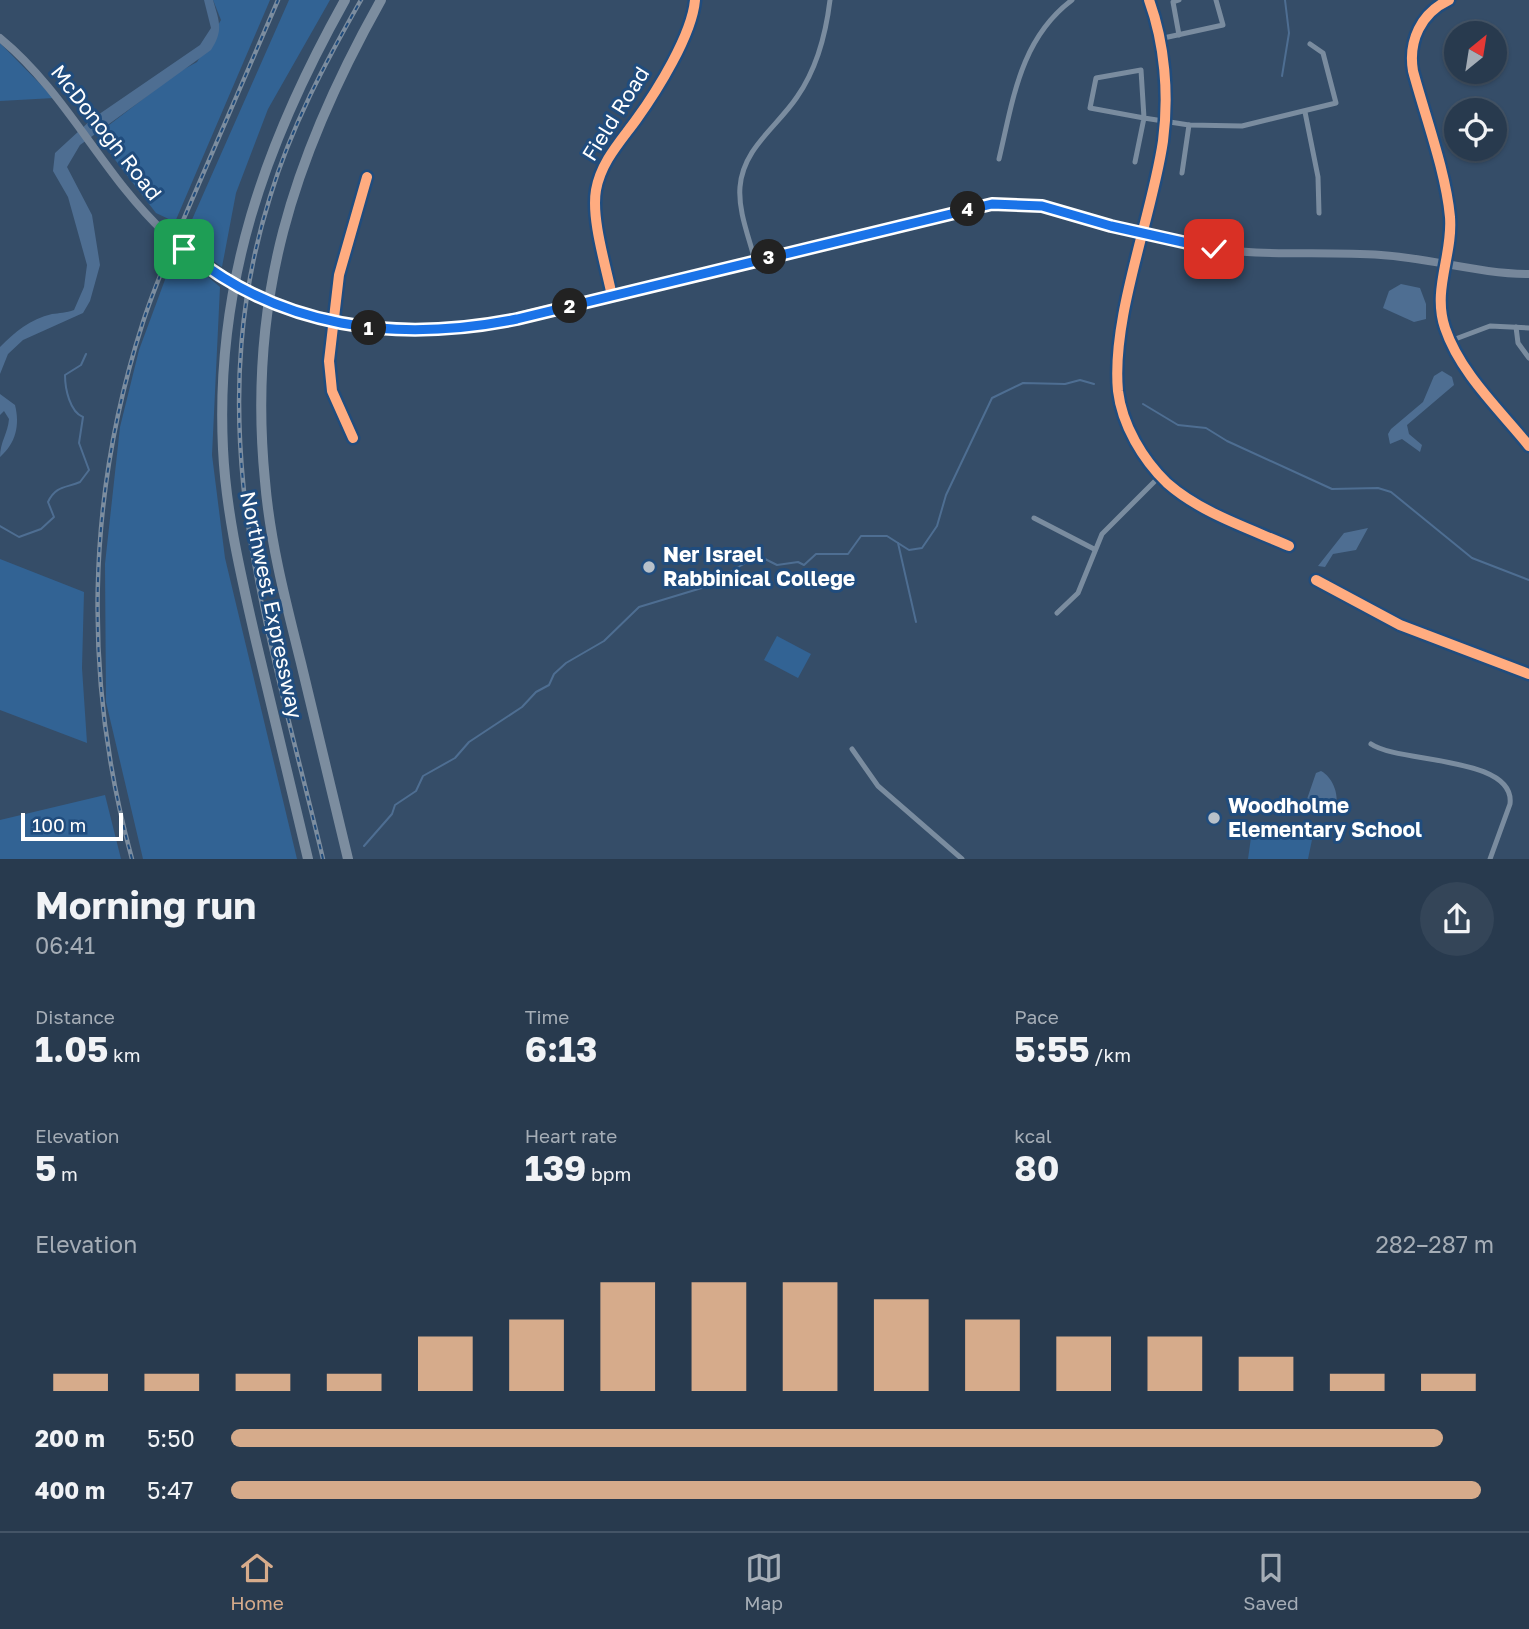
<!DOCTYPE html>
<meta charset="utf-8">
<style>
body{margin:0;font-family:"Golos Text",sans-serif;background:#344558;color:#f1f3f6;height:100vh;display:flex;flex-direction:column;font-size:26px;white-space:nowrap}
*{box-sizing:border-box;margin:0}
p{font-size:23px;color:#a5adb6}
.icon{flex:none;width:38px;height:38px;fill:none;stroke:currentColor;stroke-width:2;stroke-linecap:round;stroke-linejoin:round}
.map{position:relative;height:859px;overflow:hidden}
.sheet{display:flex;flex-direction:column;background:#283a4e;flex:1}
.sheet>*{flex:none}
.needle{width:46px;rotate:30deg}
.fabs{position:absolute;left:1444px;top:21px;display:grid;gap:14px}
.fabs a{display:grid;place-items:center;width:63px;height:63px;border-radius:50%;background:#283a4e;box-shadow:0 2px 5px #0004,0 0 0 2px #445466;font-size:35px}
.scale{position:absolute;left:21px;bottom:18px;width:102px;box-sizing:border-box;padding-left:7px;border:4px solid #fff;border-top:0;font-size:19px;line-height:24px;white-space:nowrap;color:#fff;-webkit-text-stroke:5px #204c7d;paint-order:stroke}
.pin{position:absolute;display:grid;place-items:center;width:60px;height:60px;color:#fff;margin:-30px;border-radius:14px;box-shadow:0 4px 10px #0006}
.km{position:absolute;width:35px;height:35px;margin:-18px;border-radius:50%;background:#222;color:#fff;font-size:19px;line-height:35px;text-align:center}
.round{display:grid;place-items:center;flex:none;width:74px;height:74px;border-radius:37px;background:#344558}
.summary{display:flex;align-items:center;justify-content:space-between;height:119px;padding:0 35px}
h1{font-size:38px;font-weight:700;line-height:52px}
.figures{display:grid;grid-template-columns:repeat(3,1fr);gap:10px;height:119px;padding:7px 35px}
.figures div{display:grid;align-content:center}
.figures b{font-size:35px;font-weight:700}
.figures small{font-size:19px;font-weight:400}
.figures p{font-size:19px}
.chart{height:196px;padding:14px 35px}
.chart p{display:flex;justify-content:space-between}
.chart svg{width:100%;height:126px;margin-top:7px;stroke:#d6ab8b;stroke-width:6}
ul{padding:0 35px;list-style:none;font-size:23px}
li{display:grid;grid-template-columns:112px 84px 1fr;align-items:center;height:52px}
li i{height:18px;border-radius:9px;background:#d6ab8b}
.tabs{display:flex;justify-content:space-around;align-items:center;height:98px;border-top:2px solid #445466;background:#283a4e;font-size:19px;color:#a5adb6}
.tabs a{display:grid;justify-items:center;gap:4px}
.tabs .current{color:#d6ab8b}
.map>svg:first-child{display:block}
</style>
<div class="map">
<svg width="1529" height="859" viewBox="0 0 1529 859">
<rect width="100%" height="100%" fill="#354d68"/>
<g fill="#326394">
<path d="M213 0H270L175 222 156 213 96 135 177 73 197 62 221 20Z"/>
<path d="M289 0H330L268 109 236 193 222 267 183 240Z"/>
<path d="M0 43 54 98 0 101Z"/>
<path d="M176 250 220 287 212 455 225 558 297 859H143L106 702 105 564 120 427 139 350Z"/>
<path d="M0 559 84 592 82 668 87 743 0 710Z"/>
<path d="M777 636 811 654 798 678 764 660Z"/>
<path d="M105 795 121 859H0V820Z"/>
<path d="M1253 823 1313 835 1308 859H1248Z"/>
</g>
<g fill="#4e6e92">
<path d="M204 0H213C219 21 224 30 211 50L80 145 67 167 92 215 100 265 90 301 83 313 23 340 8 354 0 374V347C15 332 30 319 52 314 59 313 66 313 74 310L84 287 87 265 68 197 53 171 55 153 92 119 200 45 211 28Z"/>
<path d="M1401 284 1420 288 1426 304V319L1414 322 1383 308 1389 291Z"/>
<path d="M1442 371 1452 377 1454 385 1407 425 1409 434 1422 445 1420 452 1402 439 1390 444 1388 434 1391 429 1423 402 1434 376Z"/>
<path d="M0 394 15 405C20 425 16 443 0 457 0 442 8 433 9 419L4 411 0 415Z"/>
<path d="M1368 528 1356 550 1333 554 1325 567 1318 566 1344 533Z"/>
<path d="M1321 771C1333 777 1341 798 1334 810L1327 811 1306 802 1316 773Z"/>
</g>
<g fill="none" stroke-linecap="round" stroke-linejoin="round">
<g stroke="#4e6e92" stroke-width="2">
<path d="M1282 76 1289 33 1285 0"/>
<path d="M1143 404 1178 425 1206 428 1227 441 1332 489 1378 488 1391 492 1472 558 1529 580"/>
<path d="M0 526 19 537 41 529 54 517 48 502C56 485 67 488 80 482L89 470 79 443 83 417C70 412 65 389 65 375L81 365 86 354"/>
<path d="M898 543 916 622"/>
<path d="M364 846 392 814 395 805 416 791 423 776 455 758 469 742 522 707 536 692 549 685 554 674 566 663 604 641 639 607 705 587 752 559H765L777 565 798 562 804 565 816 554H848L861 536H887L909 550 922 548 937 526 946 495 992 398 1023 383 1065 384 1080 380 1094 384"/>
</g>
<g stroke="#7a8c9f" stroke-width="5">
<path d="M1149 0C1165 44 1169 95 1163 141 1152 217 1111 317 1118 391 1122 425 1143 460 1167 483 1201 513 1248 528 1289 546"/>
<path d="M1179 0 1173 2 1179 35"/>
<path d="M1449 0C1421 13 1408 41 1413 71 1425 116 1446 172 1450 217 1453 255 1432 290 1445 328 1460 373 1500 410 1529 446"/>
<path d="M1159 39 1223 25 1216 0"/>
<path d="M1305 112 1318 177 1319 213"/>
<path d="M999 159C1013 100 1020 39 1072 0"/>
<path d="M1135 162 1144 118 1090 108 1096 78 1141 70 1144 118 1189 125 1242 126 1336 103 1323 53 1310 44"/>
<path d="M1182 173 1189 125"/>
<path d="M755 261C749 237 738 211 740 187 743 148 777 127 797 97 816 70 826 33 830 0"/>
<path d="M612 294C606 264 592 225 596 194 599 164 620 143 636 119 657 90 692 35 695 0"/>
<path d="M1516 327 1518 343 1529 358"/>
<path d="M1450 341 1490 326 1529 328"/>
<path d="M353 438 332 391 329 361 339 275 367 177"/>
<path d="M1034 518 1094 549"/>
<path d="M1316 580 1400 625 1529 674"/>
<path d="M1057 613 1078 593 1102 534 1160 476"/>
<path d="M1371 744C1398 763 1516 756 1510 804L1490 859"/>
<path d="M852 749 878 786 962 859"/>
</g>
<g stroke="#76879b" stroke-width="8">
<path d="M0 38C67 93 102 174 165 233"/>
<path d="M184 249 213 273"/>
<path d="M298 313C356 326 409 334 468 328L971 208C1049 193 1124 234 1200 247 1261 257 1320 251 1381 255 1431 258 1479 274 1529 274"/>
</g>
<g stroke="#7c8d9f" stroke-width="10">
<path d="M308 859C291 785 273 711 255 637 241 575 226 513 223 449 215 283 265 143 345 0"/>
<path d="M348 859C332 794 317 728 301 663 286 603 270 542 265 481 247 299 293 157 381 0"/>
</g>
<g stroke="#7c8d9f" stroke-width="4.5">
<g id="rail">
<path d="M132 859C83 681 86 498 143 322 157 279 176 237 194 195 222 130 250 65 278 0"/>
<path d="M323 859C269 632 197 430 270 197 291 127 325 63 361 0"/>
</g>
</g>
<use href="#rail" stroke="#204c7d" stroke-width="2" stroke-dasharray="5" stroke-linecap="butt"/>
<g stroke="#76879b" stroke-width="8">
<path d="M165 233 184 249"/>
<path d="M213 273 264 301 298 313"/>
</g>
<g stroke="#204c7d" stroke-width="15">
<g id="cycleway">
<path d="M1149 0C1165 44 1169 95 1163 141 1152 217 1111 317 1118 391 1122 425 1143 460 1167 483 1201 513 1248 528 1289 546"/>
<path d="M1449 0C1421 13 1408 41 1413 71 1425 116 1446 172 1450 217 1453 255 1432 290 1445 328 1460 373 1500 410 1529 446"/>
<path d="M612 296C606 266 591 219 596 190 601 162 620 142 636 120 657 91 692 35 695 0"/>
<path d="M353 438 332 391 329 361 339 275 367 177"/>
<path d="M1316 580 1400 625 1529 674"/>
</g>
</g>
<use href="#cycleway" stroke="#ffac80" stroke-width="10"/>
</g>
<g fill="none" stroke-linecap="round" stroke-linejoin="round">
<g stroke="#fff" stroke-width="14">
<path id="route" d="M184 249C279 329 397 343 517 319L992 204 1042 206 1111 226 1214 249"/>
</g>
<use href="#route" stroke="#1a73e8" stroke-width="9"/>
</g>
<g fill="#b8c1ca" stroke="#204c7d" stroke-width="2.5">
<circle cx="649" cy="567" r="7"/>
<circle cx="1214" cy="818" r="7"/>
</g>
<g text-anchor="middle" stroke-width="6" stroke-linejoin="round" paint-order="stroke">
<g font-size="21" fill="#fff" stroke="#204c7d">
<text transform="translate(616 114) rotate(-58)" y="7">Field Road</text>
<text transform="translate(106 133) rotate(52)" y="7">McDonogh Road</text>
<text transform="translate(271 605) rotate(78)" y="7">Northwest Expressway</text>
</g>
<g font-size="21" font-weight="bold" fill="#fff" stroke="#204c7d" text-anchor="start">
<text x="663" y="562">Ner Israel<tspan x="663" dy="24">Rabbinical College</tspan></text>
<text x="1228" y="813">Woodholme<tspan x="1228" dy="24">Elementary School</tspan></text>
</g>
</g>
</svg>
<div class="fabs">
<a><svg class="needle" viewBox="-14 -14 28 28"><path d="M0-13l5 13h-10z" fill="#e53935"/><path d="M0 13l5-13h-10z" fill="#a5adb6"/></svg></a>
<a><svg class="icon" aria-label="locate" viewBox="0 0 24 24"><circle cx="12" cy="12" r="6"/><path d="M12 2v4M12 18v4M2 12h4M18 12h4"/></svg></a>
</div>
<div class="scale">100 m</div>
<div class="pin" style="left:184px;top:249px;background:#1e9e55"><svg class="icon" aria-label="arrive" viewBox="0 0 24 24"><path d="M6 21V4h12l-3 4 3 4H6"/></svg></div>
<div class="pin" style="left:1214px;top:249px;background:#d93025"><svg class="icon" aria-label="check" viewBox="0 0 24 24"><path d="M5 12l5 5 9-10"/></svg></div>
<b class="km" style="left:369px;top:328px">1</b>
<b class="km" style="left:570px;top:306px">2</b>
<b class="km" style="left:769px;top:257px">3</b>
<b class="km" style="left:968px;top:209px">4</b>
</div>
<section class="sheet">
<div class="summary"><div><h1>Morning run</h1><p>06:41</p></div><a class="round"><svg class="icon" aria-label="share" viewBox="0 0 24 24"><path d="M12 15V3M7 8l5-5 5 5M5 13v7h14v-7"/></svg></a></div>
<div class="figures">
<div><p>Distance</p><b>1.05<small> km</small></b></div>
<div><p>Time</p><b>6:13</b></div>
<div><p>Pace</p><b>5:55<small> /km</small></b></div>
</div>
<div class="figures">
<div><p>Elevation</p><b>5<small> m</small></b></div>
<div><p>Heart rate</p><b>139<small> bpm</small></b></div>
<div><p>kcal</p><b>80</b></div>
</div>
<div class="chart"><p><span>Elevation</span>282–287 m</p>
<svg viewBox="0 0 160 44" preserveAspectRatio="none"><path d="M5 44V38M15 44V38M25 44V38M35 44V38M45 44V25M55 44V19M65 44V6M75 44V6M85 44V6M95 44V12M105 44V19M115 44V25M125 44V25M135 44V32M145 44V38M155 44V38"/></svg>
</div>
<ul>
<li><b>200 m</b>5:50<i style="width:96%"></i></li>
<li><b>400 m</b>5:47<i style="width:99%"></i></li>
</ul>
</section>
<nav class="tabs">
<a class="current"><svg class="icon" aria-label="home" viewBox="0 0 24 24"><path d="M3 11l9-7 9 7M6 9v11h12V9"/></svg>Home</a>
<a><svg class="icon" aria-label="map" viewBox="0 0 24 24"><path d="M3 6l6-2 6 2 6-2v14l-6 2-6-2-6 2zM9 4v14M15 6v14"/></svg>Map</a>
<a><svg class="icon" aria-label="saved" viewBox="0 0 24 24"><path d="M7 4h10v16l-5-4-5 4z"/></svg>Saved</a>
</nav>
